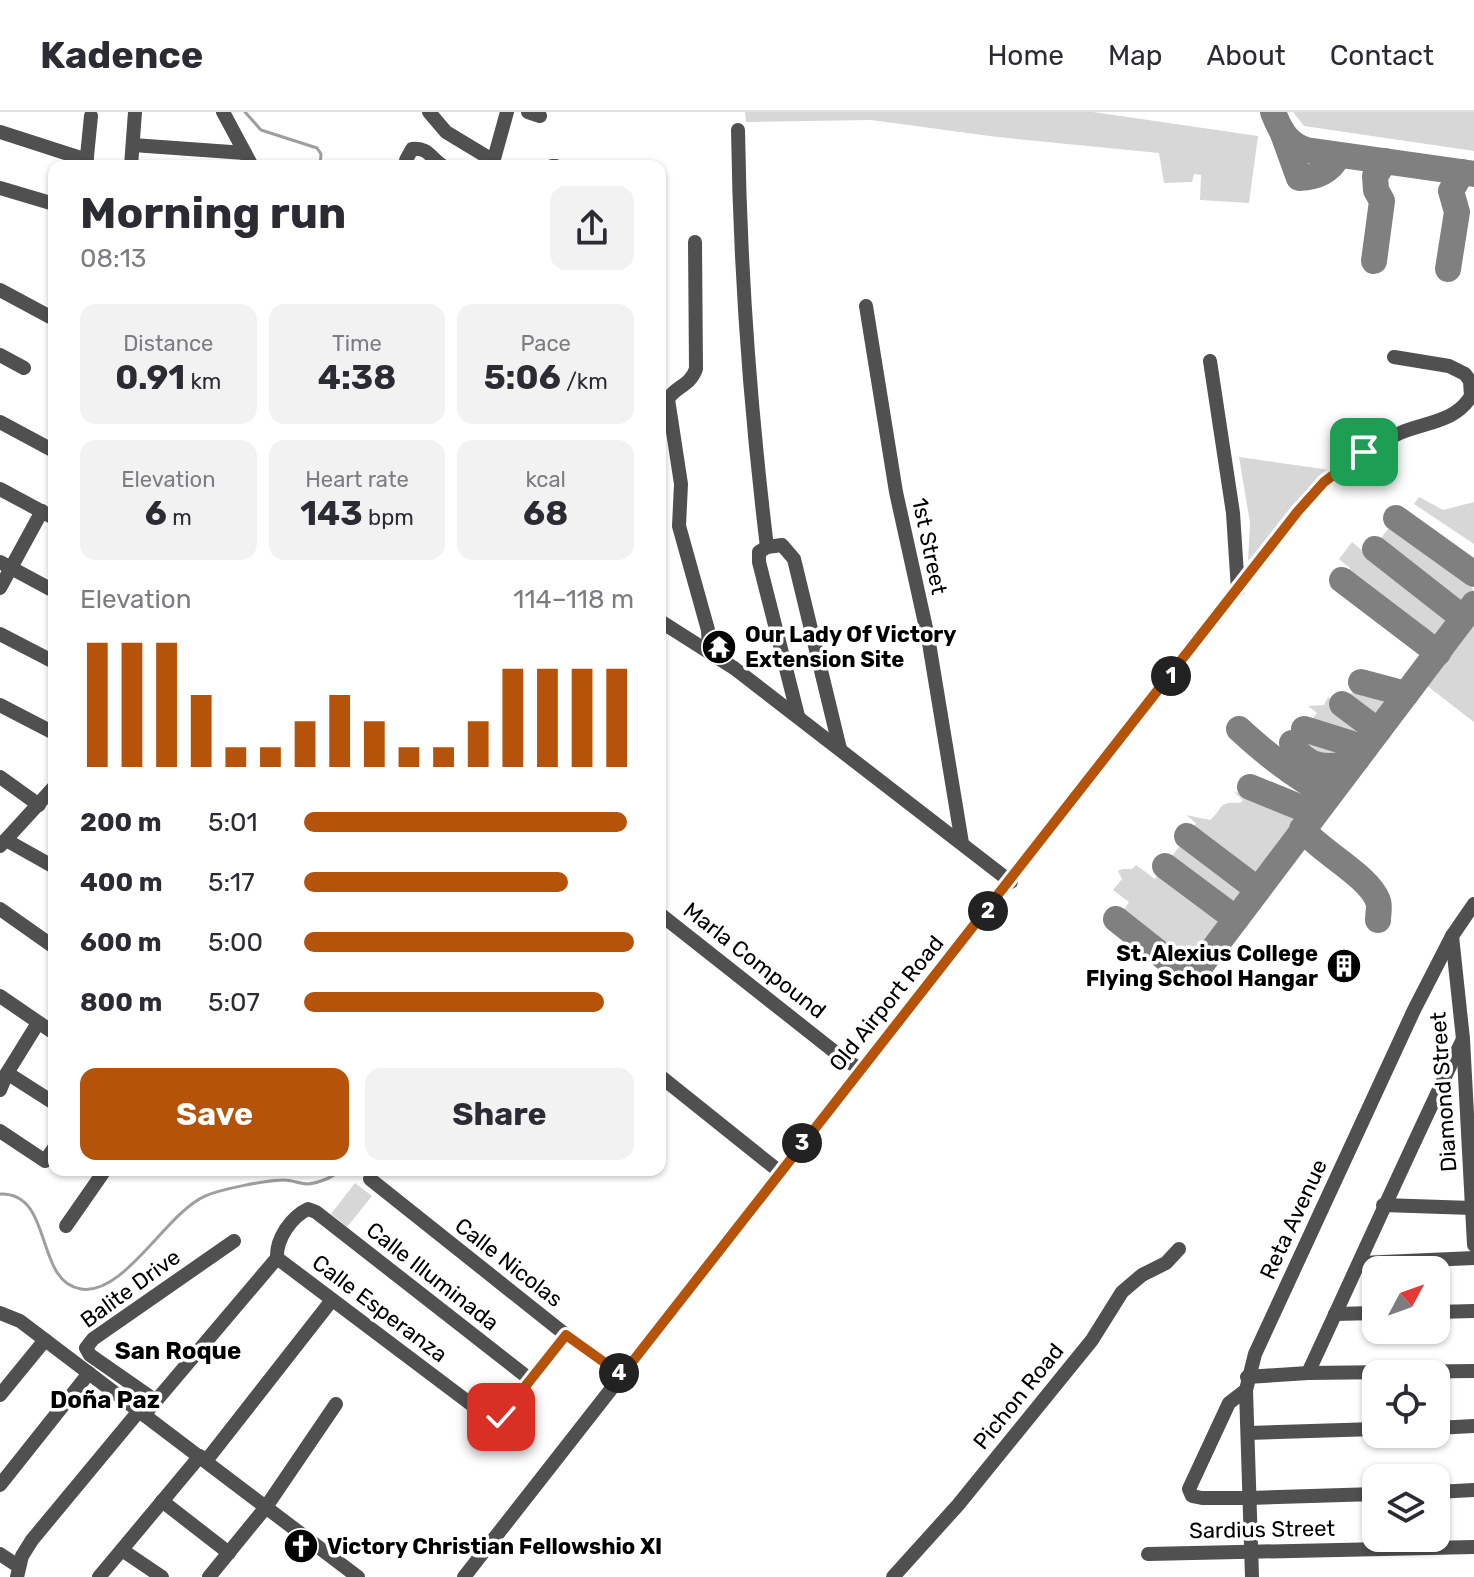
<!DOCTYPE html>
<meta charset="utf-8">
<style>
body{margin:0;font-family:Rubik,sans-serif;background:#f2f2f3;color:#2b2b33;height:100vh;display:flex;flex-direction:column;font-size:30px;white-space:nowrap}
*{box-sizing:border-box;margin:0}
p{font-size:26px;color:#7c7c81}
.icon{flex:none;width:44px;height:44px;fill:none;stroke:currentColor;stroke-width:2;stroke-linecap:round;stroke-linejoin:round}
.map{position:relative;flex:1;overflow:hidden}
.drawer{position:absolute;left:48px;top:48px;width:618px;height:1016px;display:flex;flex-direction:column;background:#fff;border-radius:16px;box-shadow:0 2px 6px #0004}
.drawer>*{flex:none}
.needle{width:52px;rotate:49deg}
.tools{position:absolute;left:1362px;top:1144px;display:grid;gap:16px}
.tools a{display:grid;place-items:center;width:88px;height:88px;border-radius:16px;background:#fff;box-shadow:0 2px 6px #0004;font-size:40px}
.pin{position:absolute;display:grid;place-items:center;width:68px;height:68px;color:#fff;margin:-34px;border-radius:16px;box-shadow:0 4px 12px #0006}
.km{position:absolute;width:40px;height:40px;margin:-20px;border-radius:50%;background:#222;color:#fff;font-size:22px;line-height:40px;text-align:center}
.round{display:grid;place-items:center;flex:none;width:84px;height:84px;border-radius:16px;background:#f2f2f3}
.head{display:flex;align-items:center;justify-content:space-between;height:136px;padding:0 32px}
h1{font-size:44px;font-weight:700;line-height:60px}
.figures{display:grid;grid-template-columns:repeat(3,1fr);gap:12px;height:136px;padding:8px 32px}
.figures div{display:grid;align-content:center;border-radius:16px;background:#f2f2f3;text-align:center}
.figures b{font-size:34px;font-weight:700}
.figures small{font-size:22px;font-weight:400}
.figures p{font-size:22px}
.chart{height:224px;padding:16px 32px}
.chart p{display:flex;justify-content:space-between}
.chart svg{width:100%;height:144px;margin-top:8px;stroke:#b45309;stroke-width:6}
.cta{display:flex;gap:16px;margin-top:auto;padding:16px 32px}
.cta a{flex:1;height:92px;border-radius:16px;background:#b45309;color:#fff;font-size:32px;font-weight:700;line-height:92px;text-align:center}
.cta a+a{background:#f2f2f3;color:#2b2b33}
ul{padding:0 32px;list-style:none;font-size:26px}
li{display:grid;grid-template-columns:128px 96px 1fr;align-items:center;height:60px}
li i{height:20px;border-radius:10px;background:#b45309}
header{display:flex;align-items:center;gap:48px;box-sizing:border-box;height:112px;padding:0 40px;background:#fff;border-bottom:2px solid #e1e1e2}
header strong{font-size:38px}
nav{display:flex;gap:44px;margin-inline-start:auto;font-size:28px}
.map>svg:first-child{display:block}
</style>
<header>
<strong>Kadence</strong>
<nav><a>Home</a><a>Map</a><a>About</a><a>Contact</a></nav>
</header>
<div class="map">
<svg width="1474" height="1465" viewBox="0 0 1474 1465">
<rect width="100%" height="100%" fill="#fff"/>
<g fill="#d7d7d7">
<path d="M745 0H1093L1258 24 1249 91 1200 88 1201 63 1194 62 1192 70 1164 71 1159 41 997 25 871 8 746 10Z"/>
<path d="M1293 0H1474V39L1304 14Z"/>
<path d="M1239 345 1330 358 1305 382 1248 449 1250 411Z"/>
<path d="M1419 385 1443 398 1474 390V432L1414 392Z"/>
<path d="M1392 412 1471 469 1473 479 1460 495 1452 493 1375 434Z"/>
<path d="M1352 430 1369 444 1373 441 1451 501V509L1433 531H1429L1344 466 1350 456 1339 447Z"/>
<path d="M1474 509V610L1426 573Z"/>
<path d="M1364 575 1390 586 1375 607H1367L1345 589 1355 577Z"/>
<path d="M1328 585 1366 615 1361 627 1354 629 1308 612 1317 601 1308 594 1324 593Z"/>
<path d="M1301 621 1348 637 1349 643 1339 651 1318 649 1299 636 1297 625Z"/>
<path d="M1233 679 1245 684 1248 679 1305 701 1253 770 1190 720 1196 711 1186 703 1210 708C1224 696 1217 689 1240 691L1243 688Z"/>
<path d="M1185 727 1248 776 1230 800 1201 778 1203 775 1192 768 1190 770 1166 752Z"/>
<path d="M1136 753 1155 767 1163 757 1186 775 1184 779 1194 787 1198 783 1226 804 1190 853 1179 852 1122 807V800L1129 790 1113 778 1122 767 1118 759 1122 757H1132Z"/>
<path d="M355 1071 372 1084 347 1115 331 1102Z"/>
</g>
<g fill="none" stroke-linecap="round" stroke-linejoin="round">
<g stroke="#9e9e9e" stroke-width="3">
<path d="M245 0 261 18 317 36 321 42 320 54"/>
<path d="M0 1082C54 1080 34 1170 81 1177 124 1184 166 1101 205 1084 221 1077 267 1068 284 1068 292 1068 300 1072 308 1072 319 1071 333 1065 341 1058"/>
</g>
<g stroke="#808080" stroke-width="26">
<path d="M1273 0C1280 18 1287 32 1306 38L1474 62"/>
<path d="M1282 19 1299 66C1317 65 1330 60 1339 43"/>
<path d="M1374 149 1382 89 1376 78 1375 64 1385 49"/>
<path d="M1448 157 1457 100 1451 79 1462 60"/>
<path d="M1396 406 1474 462"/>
<path d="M1375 437 1463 506"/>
<path d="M1342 468 1438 541"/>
<path d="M1361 570 1406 582"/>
<path d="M1342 592 1378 619"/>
<path d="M1239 617C1267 643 1295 665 1329 683"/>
<path d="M1304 617 1365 636"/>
<path d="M1292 631C1305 658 1333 658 1357 647"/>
<path d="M1250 675 1314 701"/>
<path d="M1302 717C1321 740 1369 764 1378 789 1380 794 1378 803 1378 808"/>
<path d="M1187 724 1257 777"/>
<path d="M1165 754 1236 807"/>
<path d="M1116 807 1183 860H1190L1199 856 1474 492"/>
</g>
<g stroke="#505050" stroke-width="14">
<path d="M223 0 252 54"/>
<path d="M429 0 446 20 494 49"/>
<path d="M528 0 540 4"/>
<path d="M738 18C740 159 750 295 767 435"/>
<path d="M0 20 87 48"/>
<path d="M133 33 245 41"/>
<path d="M406 48 412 37C429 35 431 47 443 54"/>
<path d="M86 54 91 4"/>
<path d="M131 54 135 0"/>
<path d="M492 54 507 0"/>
<path d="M552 54H556"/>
<path d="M0 76 54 92"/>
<path d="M695 130 696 257C690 274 676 274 668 287L681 372 679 414 708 518 709 538"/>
<path d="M0 178 54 207"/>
<path d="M866 194 896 380 928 525 962 731"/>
<path d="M0 243 24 256"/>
<path d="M1210 249 1233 401 1238 478"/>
<path d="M0 310 54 339"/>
<path d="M0 377 54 406"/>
<path d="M0 450 54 479"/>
<path d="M0 476 42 399"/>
<path d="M660 509 734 556 1011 770"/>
<path d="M0 522 54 550"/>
<path d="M0 593 54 621"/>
<path d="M798 604 759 450V440L767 435 782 433 794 447 840 637"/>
<path d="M0 665 39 693"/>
<path d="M6 728 54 755"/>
<path d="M0 734 54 675"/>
<path d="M0 797 54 835"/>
<path d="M660 802 845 948 861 957"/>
<path d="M1452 824 1463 927 1474 1133"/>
<path d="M0 884 54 921"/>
<path d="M7 961 54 991"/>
<path d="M660 964 780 1060"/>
<path d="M0 978 7 961 38 911"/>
<path d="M0 1019 45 1049 54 1036"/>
<path d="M370 1067 566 1223 622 1263"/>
<path d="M1383 1093 1472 1096"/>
<path d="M66 1114 105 1058"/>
<path d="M277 1146 492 1308 501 1305 566 1223"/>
<path d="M1361 1151 1474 1146"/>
<path d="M1436 1200 1474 1199"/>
<path d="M0 1201 20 1209 358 1465"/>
<path d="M1335 1202 1376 1201"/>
<path d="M1308 1261C1360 1149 1410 1037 1463 927"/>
<path d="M1247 1265 1308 1261 1474 1259"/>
<path d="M1246 1278 1229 1291 1189 1377 1192 1384 1202 1386H1249L1376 1382"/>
<path d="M0 1283 45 1228"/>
<path d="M156 1289 90 1243 86 1236 93 1227 234 1129"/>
<path d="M144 1303 277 1146C276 1127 291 1105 308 1097L316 1100 531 1268"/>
<path d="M1436 1316 1474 1314"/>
<path d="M1248 1321 1376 1317"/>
<path d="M206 1349 332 1188"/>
<path d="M0 1373 89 1261"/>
<path d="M1436 1380 1474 1378"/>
<path d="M162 1389 229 1441"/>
<path d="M122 1438 162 1465"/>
<path d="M0 1442 18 1454"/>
<path d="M1148 1442 1474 1435"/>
<path d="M17 1465 22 1444 32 1428 139 1299"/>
<path d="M99 1465 200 1344"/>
<path d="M209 1465 266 1395 336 1292"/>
<path d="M464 1465 1312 382C1337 356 1367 336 1400 321 1425 310 1456 310 1471 284L1470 269 1465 262 1449 254 1394 245"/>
<path d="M893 1465 958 1393 1092 1228 1122 1180 1142 1163 1166 1151 1179 1137"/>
<path d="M1252 1465 1246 1278 1255 1242 1414 898 1452 824 1474 792"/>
</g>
</g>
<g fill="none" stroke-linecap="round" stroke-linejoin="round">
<g stroke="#fff" stroke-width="16">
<path id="route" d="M501 1305 566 1223 622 1263 1298 399 1324 370 1364 340"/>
</g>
<use href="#route" stroke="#b45309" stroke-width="10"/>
</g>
<defs>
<g id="temple-disc" transform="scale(1.8)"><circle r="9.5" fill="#000" stroke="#fff"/><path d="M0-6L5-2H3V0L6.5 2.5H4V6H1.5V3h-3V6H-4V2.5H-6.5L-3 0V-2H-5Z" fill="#fff"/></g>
<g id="building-disc" transform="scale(1.8)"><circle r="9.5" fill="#000" stroke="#fff"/><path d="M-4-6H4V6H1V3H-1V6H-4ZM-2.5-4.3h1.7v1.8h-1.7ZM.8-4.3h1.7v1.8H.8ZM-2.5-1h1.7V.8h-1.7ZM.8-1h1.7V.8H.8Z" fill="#fff"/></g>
<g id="church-disc" transform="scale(1.8)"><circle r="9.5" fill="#000" stroke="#fff"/><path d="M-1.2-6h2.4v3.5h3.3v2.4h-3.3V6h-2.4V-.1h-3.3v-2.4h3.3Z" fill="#fff"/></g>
</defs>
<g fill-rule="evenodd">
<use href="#temple-disc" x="719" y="535"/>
<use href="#building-disc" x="1344" y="854"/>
<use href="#church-disc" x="301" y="1434"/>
</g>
<g text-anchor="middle" stroke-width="7" stroke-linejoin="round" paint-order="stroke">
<g font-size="22" fill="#000" stroke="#fff">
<text transform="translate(930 434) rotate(78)" y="8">1st Street</text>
<text transform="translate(755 848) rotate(38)" y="8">Marla Compound</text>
<text transform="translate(886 891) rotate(-51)" y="8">Old Airport Road</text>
<text transform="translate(1443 980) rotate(-94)" y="8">Diamond Street</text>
<text transform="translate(1293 1107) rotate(-65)" y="8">Reta Avenue</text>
<text transform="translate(509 1150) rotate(38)" y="8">Calle Nicolas</text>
<text transform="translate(433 1164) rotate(38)" y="8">Calle Illuminada</text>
<text transform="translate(130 1176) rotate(-36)" y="8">Balite Drive</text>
<text transform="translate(380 1196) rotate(37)" y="8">Calle Esperanza</text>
<text transform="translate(1018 1284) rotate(-51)" y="8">Pichon Road</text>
<text transform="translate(1262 1417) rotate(-1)" y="8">Sardius Street</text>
</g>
<g font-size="22" font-weight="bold" fill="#000" stroke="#fff" text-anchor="start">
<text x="745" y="530">Our Lady Of Victory<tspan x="745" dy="25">Extension Site</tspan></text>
<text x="1318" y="849" text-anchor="end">St. Alexius College<tspan x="1318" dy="25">Flying School Hangar</tspan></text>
<text x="327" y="1442">Victory Christian Fellowshio XI</text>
</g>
<g font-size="24" font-weight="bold" fill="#000" stroke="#fff">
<text x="178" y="1247">San Roque</text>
<text x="105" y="1296">Doña Paz</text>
</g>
</g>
</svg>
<div class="tools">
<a><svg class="needle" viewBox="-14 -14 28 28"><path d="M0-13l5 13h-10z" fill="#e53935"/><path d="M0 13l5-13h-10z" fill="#7c7c81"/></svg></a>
<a><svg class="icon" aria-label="locate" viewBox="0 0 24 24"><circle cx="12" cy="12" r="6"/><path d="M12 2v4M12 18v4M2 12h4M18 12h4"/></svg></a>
<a><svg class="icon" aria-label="layers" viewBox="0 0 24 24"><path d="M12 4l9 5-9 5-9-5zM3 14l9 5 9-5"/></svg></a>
</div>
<div class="pin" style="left:1364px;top:340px;background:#1e9e55"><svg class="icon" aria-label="arrive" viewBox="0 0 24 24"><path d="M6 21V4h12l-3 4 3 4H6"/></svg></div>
<div class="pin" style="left:501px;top:1305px;background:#d93025"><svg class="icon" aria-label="check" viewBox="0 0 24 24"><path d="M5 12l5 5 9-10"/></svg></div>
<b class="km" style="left:1171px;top:564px">1</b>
<b class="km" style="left:988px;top:799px">2</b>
<b class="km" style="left:802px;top:1031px">3</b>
<b class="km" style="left:619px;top:1261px">4</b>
<section class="drawer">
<div class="head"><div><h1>Morning run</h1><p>08:13</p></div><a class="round"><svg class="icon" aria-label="share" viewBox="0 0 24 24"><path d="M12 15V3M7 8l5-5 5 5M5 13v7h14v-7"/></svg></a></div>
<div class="figures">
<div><p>Distance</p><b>0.91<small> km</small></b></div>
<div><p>Time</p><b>4:38</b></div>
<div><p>Pace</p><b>5:06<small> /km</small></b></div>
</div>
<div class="figures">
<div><p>Elevation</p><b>6<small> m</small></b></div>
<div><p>Heart rate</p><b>143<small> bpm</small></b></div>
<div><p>kcal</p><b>68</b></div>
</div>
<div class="chart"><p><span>Elevation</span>114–118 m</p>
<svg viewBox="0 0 160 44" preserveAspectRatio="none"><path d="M5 44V6M15 44V6M25 44V6M35 44V22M45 44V38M55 44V38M65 44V30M75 44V22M85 44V30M95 44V38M105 44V38M115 44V30M125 44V14M135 44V14M145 44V14M155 44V14"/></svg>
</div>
<ul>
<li><b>200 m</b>5:01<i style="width:98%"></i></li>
<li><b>400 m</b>5:17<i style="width:80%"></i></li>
<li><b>600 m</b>5:00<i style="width:100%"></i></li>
<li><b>800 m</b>5:07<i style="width:91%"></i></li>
</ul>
<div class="cta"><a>Save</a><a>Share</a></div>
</section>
</div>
